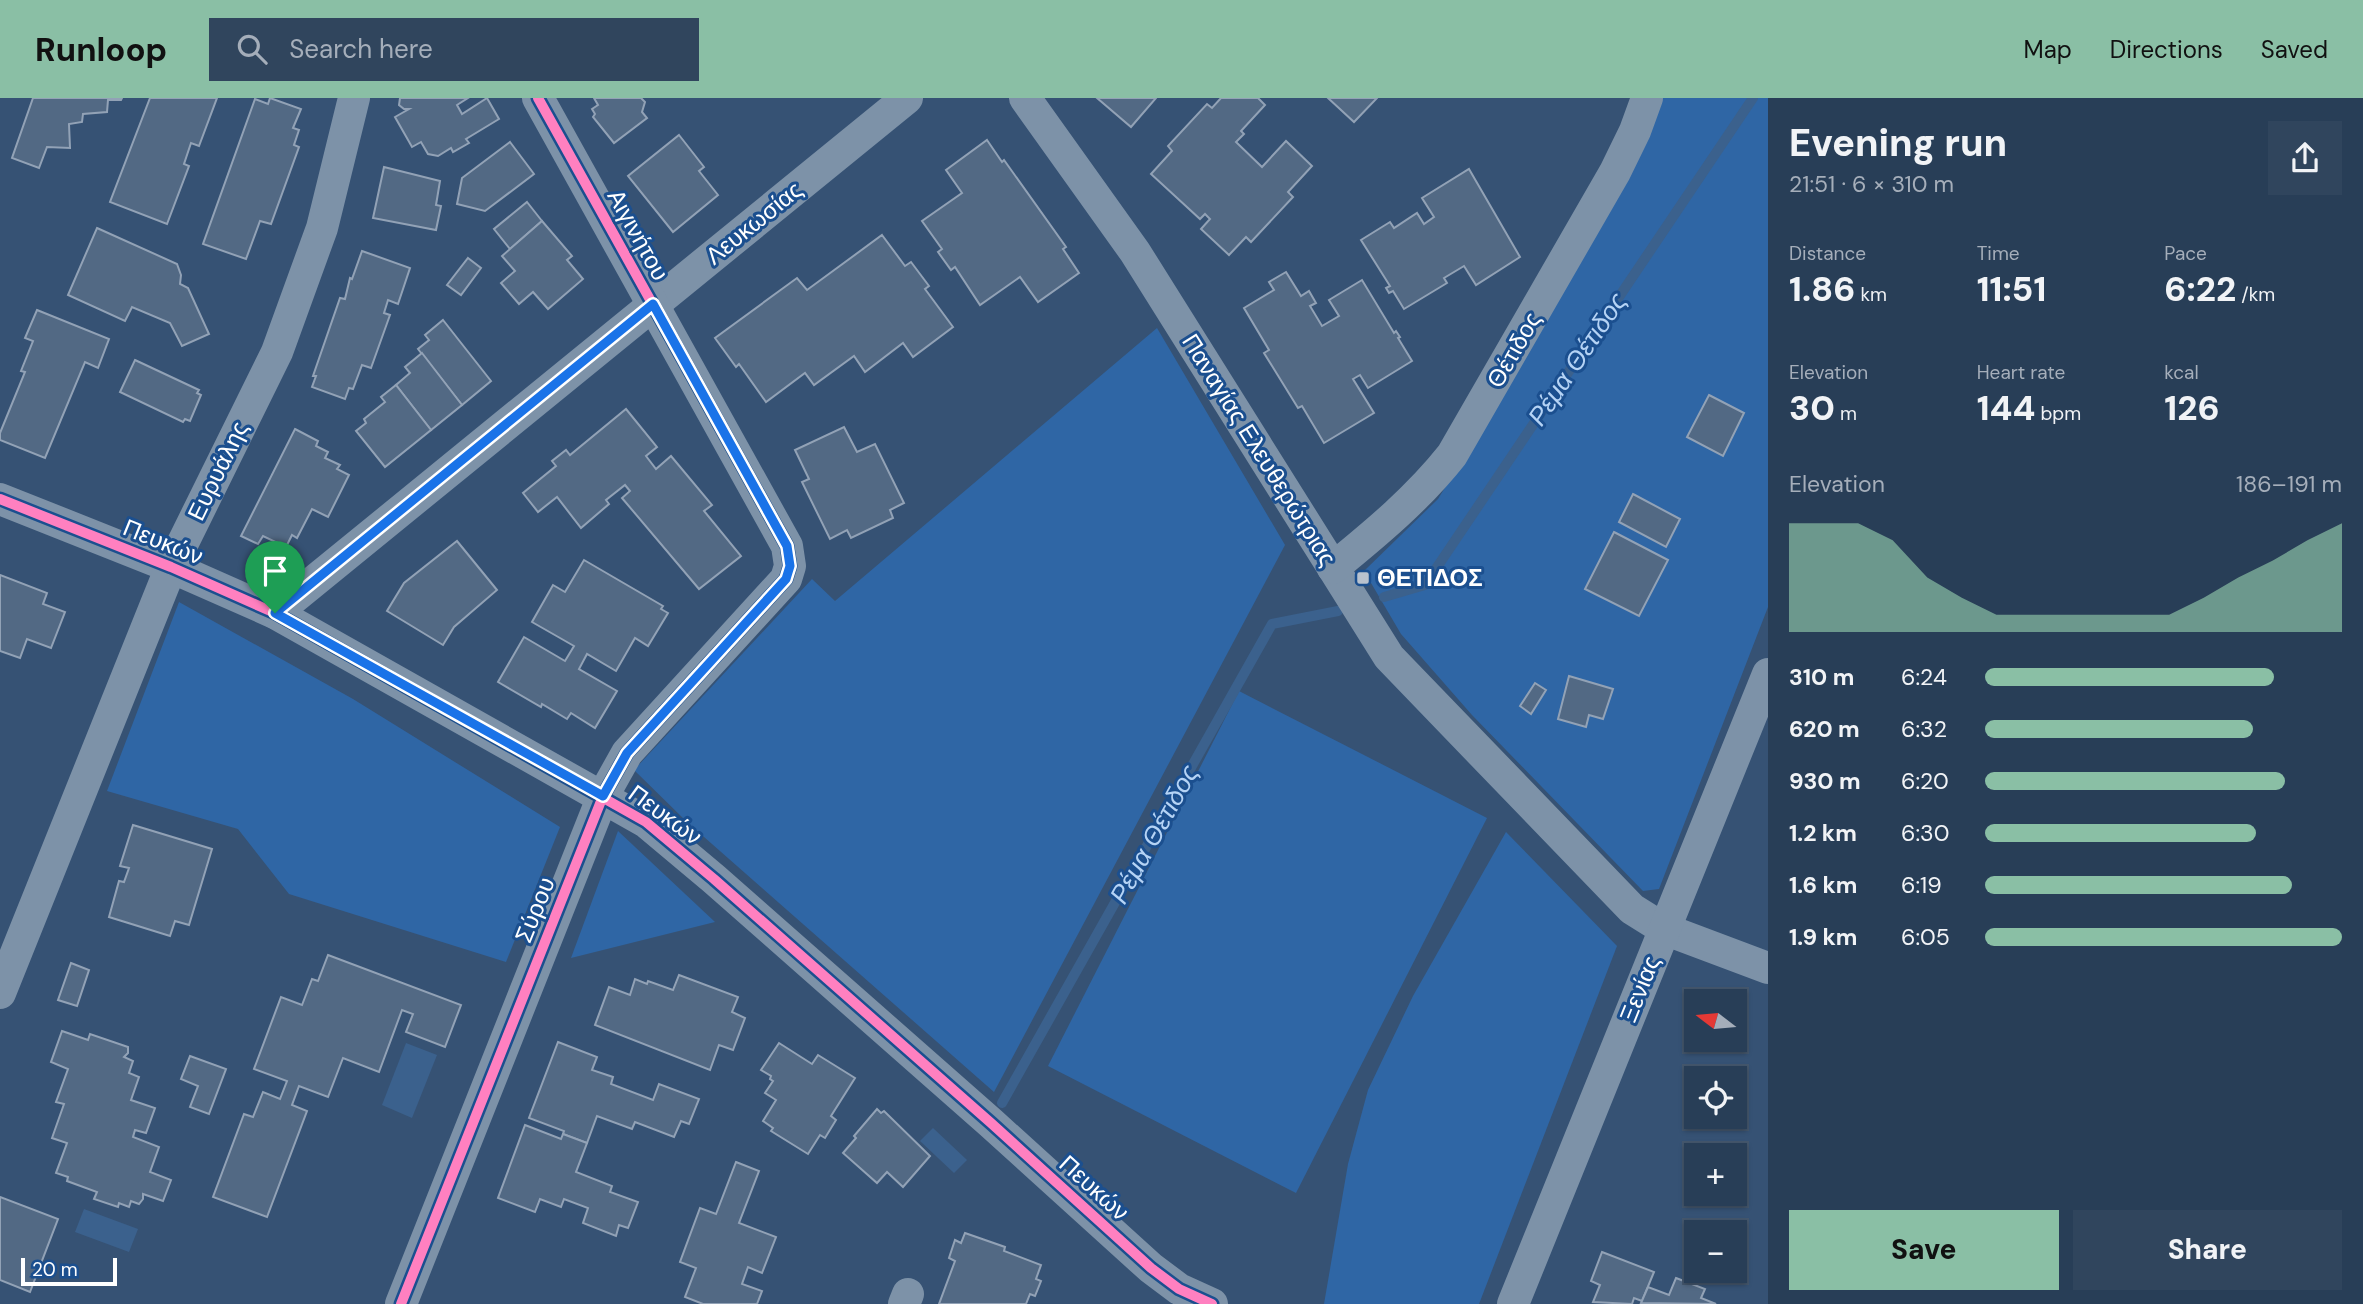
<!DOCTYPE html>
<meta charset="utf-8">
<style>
body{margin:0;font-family:"DM Sans",sans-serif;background:#30455d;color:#f1f3f6;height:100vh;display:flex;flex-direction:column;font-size:26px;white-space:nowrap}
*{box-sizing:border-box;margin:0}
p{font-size:23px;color:#a5aeba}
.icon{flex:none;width:38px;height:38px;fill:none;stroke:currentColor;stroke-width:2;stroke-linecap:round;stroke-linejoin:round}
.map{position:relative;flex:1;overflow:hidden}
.side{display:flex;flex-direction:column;background:#283e57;width:595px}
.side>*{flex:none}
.needle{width:46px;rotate:286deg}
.fabs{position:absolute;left:1684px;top:891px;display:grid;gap:14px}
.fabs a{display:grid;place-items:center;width:63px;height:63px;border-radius:0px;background:#283e57;box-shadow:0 2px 5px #0004,0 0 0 2px #44576d;font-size:35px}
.scale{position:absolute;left:21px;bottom:18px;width:96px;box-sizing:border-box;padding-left:7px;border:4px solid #fff;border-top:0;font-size:19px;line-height:24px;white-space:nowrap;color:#fff;-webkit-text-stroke:5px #1b4f8f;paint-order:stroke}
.pin{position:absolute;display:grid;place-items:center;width:60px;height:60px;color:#fff;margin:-72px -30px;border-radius:50% 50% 50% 0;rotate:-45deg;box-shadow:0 0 7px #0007}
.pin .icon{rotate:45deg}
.round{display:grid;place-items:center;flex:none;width:74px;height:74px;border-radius:0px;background:#30455d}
.head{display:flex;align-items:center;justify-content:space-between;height:119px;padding:0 21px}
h1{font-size:38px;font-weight:800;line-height:52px}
.metrics{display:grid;grid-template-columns:repeat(3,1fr);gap:10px;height:119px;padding:7px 21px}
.metrics div{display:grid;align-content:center}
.metrics b{font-size:35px;font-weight:800}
.metrics small{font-size:19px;font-weight:400}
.metrics p{font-size:19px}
.chart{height:196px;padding:14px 21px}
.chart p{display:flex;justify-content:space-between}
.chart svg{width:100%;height:126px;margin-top:7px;fill:#8abfa5;opacity:.7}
.action{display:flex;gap:14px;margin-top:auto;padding:14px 21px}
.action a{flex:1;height:80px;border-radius:0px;background:#8abfa5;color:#111;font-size:28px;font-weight:800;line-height:80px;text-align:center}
.action a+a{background:#30455d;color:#f1f3f6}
ul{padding:0 21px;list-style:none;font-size:23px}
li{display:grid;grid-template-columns:112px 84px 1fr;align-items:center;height:52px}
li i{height:18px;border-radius:9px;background:#8abfa5}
header{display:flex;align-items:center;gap:42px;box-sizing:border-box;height:98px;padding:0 35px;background:#8abfa5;color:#111}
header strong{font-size:33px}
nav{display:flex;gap:38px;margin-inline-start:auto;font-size:24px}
.search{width:490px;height:63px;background:#30455d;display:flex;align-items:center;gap:18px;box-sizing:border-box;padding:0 24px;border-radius:0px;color:#a5aeba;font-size:26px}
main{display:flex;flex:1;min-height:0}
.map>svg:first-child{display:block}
</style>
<header>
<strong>Runloop</strong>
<div class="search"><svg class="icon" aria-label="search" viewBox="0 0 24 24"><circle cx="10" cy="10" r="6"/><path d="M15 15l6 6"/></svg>Search here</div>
<nav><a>Map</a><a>Directions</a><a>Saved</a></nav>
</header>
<main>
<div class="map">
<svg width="1768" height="1206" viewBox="0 0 1768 1206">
<rect width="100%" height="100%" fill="#365274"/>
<g fill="#2f66a5">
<path d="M1662 0H1768V509L1659 791 1643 793 1472 617 1401 536 1364 473 1438 401 1474 342Z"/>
<path d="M1157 230 1285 447 994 994 687 724 634 672 812 481 835 503Z"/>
<path d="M179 504 353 601 560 729 506 864 289 796 238 731 107 693Z"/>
<path d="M1239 593 1487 720 1296 1095 1048 968Z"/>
<path d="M618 733 715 824 571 860Z"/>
<path d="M1506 734 1617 848 1479 1206H1324L1348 1066 1368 992 1413 898Z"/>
</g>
<g fill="#3b618d">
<path d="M406 945 437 957 412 1020 382 1007Z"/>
<path d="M933 1030 967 1062 954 1075 920 1043Z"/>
<path d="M84 1111 138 1131 129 1154 75 1134Z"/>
</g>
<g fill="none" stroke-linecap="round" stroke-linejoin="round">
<g stroke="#3b618d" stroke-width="10">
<path d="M1384 499 1425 487 1753 0"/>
<path d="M1002 1005 1272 526 1338 513"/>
</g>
</g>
<g fill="#526984" stroke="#92a2b6" stroke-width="2">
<path d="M33 0H122L121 2H108L107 14 83 16 82 24 69 26 70 50 47 49 39 70 12 60Z"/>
<path d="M150 0H217L199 48 191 45 184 66 189 68 167 126 110 104Z"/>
<path d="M270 0 301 11 293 30 299 32 294 47 299 49 271 126 260 123 246 161 203 146 255 1 268 6Z"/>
<path d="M400 0H468L457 7 462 16 487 0 499 21 466 41 469 45 453 54 451 50 438 58 428 56 421 44 412 49 395 19 409 11H404L399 7Z"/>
<path d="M594 0H641L645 4 642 14 647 20 614 45 593 19 595 16 592 11 598 7Z"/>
<path d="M1097 0H1156L1131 29Z"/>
<path d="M1221 0H1258L1265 7 1241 33 1244 36 1236 44 1262 69 1286 43 1312 68 1288 94 1293 99 1251 144 1246 139 1229 157 1201 131 1210 121 1205 116 1200 121 1151 76 1172 53 1168 48 1207 6 1212 10Z"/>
<path d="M1328 0H1377L1354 24Z"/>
<path d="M679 37 704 69 699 73 718 97 673 134 628 78Z"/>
<path d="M987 42 1002 64 1004 62 1066 149 1063 151 1079 175 1038 204 1020 179 980 207 955 169 951 172 938 154 942 151 922 123 962 95 946 72Z"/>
<path d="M510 44 534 76 485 113 457 106 462 80Z"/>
<path d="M384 69 440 83 436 107 441 108 436 132 373 120Z"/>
<path d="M1469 71 1520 159 1476 187 1464 168 1444 180 1447 185 1404 211 1393 193 1389 195 1386 190 1390 188 1361 142 1390 124 1394 130 1417 115 1424 126 1434 119 1422 100Z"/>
<path d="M527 104 542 123 510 151 494 131Z"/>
<path d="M542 123 572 158 567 162 583 181 548 211 533 194 519 206 501 185 515 173 502 158Z"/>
<path d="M97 130 177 166 181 177 180 186 188 190 209 236 182 248 170 225 132 209 125 223 68 197Z"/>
<path d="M882 137 905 168 911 164 929 188 925 191 953 229 913 259 903 245 865 274 854 258 814 287 805 275 766 304 739 266 736 269 715 240 797 180 807 192Z"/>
<path d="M362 153 410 170 398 206 388 202 384 215 390 217 371 270 362 267 353 291 349 290 345 301 312 289 316 278H313L340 200 345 201 350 180 352 181Z"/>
<path d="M468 160 481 170 461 197 447 187Z"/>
<path d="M1286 174 1301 198 1309 193 1316 205 1310 208 1322 228 1339 218 1329 202 1362 182 1394 235 1396 233 1400 239 1398 240 1412 263 1368 290 1360 277 1353 281 1374 315 1324 345 1302 308 1298 310 1264 255 1269 252 1244 210 1274 192 1269 184Z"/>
<path d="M37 212 109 241 98 270 85 264 45 360 0 342V335L25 274 21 273 33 243 25 240Z"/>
<path d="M443 222 491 283 462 307 418 251 429 242 425 237Z"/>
<path d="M422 255 462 307 431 332 396 287 410 275 405 269Z"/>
<path d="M135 262 199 292 197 295 201 297 190 323 185 321 183 324 120 294Z"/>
<path d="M396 287 431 332 385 369 356 333 366 325 364 321 385 304 381 299Z"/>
<path d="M1709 297 1744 315 1723 358 1687 339Z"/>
<path d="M626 311 657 349 646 358 656 371 671 358 712 407 704 413 741 458 699 491 622 400 630 393 625 387 606 402 609 406 581 430 557 399 538 414 523 395 556 368 552 363 566 352 570 357Z"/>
<path d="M844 329 857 354 875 346 904 405 890 412 893 420 851 440 847 432 830 441 802 384 809 381 795 352Z"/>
<path d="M295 331 318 343 316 348 328 354 325 360 340 367 337 371 349 377 328 419 312 411 297 440 292 437 286 449 263 438 258 446 241 438Z"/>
<path d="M1633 396 1680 421 1666 449 1619 424Z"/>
<path d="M1614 434 1668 462 1639 518 1585 491Z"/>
<path d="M457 443 497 492 454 529 443 547 387 513 404 485Z"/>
<path d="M584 462 663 508 661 511 668 515 648 548 635 540 616 573 587 556 579 571 617 593 595 630 571 615 567 621 542 606 541 609 498 584 524 539 565 563 574 548 532 524 553 487 565 494Z"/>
<path d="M0 477 47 495 43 506 65 514 51 550 27 541 20 560 0 553Z"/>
<path d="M1569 578 1613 591 1603 621 1589 617 1586 629 1558 621Z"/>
<path d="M1535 585 1546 592 1531 616 1520 608Z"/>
<path d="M133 727 212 751 189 827 175 823 170 838 109 819 119 783 124 784 129 770 120 768Z"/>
<path d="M328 857 461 907 445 949 406 934 413 916 402 912 379 974 343 960 328 999 299 988 292 1007 307 1013 267 1119 213 1099 244 1016 253 1019 263 994 280 1001 287 983 254 971 281 899 302 907 312 881 318 883Z"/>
<path d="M71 865 89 872 77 908 58 902Z"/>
<path d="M679 877 738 899 732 914 745 920 733 952 719 947 710 972 595 927 609 889 630 897 635 881 647 886 648 883 673 892Z"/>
<path d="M62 933 88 942 90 936 128 949V955L124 959 133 963 129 975 139 979 131 1002 155 1010 146 1035 135 1032 133 1039 159 1049 150 1074 171 1082 163 1103 143 1096V1101L139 1106 131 1103 129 1109 119 1105 118 1109 94 1101 97 1094 67 1083 68 1079 56 1075 67 1045 52 1040 64 1006 56 1004 68 971 51 964Z"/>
<path d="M558 944 597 959 592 972 613 979 611 986 653 1002 659 986 699 1001 689 1026 681 1023 674 1039 635 1024 632 1031 597 1018 587 1045 563 1036 564 1033 529 1020Z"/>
<path d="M779 945 812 966 818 957 855 980 831 1018 836 1022 825 1040 820 1037 808 1056 771 1033 773 1030 763 1023 776 1002 765 995 773 983 770 981 771 978 761 972Z"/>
<path d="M190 958 226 971 209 1016 190 1009 198 988 181 981Z"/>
<path d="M877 1011 881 1015 884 1013 930 1058 903 1089 887 1074 877 1085 843 1055 856 1040 854 1038Z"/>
<path d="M525 1027 561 1041 563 1036 587 1045 576 1074 612 1088 610 1094 638 1104 628 1130 619 1127 616 1138 583 1125 588 1110 564 1101 561 1109 540 1101 535 1114 498 1100Z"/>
<path d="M736 1064 759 1073 739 1125 776 1139 762 1175 748 1169 742 1186 762 1193 757 1206H703L685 1199 696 1170 680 1164 700 1110 716 1116Z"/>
<path d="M0 1099 58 1121 30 1194 0 1182Z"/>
<path d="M965 1135 1005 1149 1004 1153 1041 1167 1036 1181 1041 1183 1035 1198 1030 1196 1026 1206H939L955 1163 949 1160 955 1142 961 1145Z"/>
<path d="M1602 1154 1654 1174 1642 1203 1634 1200 1632 1206 1593 1204 1600 1187 1591 1183Z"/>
<path d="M1676 1180 1705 1191 1701 1200 1716 1206 1641 1205 1648 1189 1669 1197Z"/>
</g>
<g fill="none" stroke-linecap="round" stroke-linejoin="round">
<g stroke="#7d92a8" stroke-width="32">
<path d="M1025 0 1135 154 1389 559 1632 811 1664 831 1768 870"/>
<path d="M0 401 171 469 275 515 646 724 714 781 991 1025 1151 1170 1179 1191 1212 1206"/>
<path d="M1333 470C1376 435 1418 400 1452 357L1615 74 1635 33 1647 0"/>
<path d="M275 515 907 0"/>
<path d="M0 895 171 469 277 254 322 130 354 0"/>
<path d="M401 1206 603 698 627 655 786 481 790 468 787 448 538 0"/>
<path d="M904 1206 908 1196"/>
<path d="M1513 1206 1768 576"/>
</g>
<g stroke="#1b4f8f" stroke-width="15">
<g id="cycleway">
<path d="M0 401 171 469 275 515 646 724 714 781 991 1025 1151 1170 1179 1191 1212 1206"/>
<path d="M401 1206 603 698 627 655 786 481 790 468 787 448 538 0"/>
</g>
</g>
<use href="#cycleway" stroke="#ff80c0" stroke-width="10"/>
</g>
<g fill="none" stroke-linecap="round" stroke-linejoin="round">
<g stroke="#fff" stroke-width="14">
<path id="route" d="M653 206 787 448 790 468 786 481 627 655 603 698 275 515Z"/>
</g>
<use href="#route" stroke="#1a73e8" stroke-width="9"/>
</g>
<rect fill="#b9c2ce" stroke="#1b4f8f" stroke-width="2.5" x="1356" y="473" width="14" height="14" rx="3.5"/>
<g text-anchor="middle" stroke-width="6" stroke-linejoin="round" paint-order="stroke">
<g font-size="24" fill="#fff" stroke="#1b4f8f">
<text transform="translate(754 125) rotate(-39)" y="8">Λευκωσίας</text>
<text transform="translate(638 137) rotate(61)" y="8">Αιγινήτου</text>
<text transform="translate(1514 252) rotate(-60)" y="8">Θέτιδος</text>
<text transform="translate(1259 352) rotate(58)" y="8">Παναγίας Ελευθερώτριας</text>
<text transform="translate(218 373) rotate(-64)" y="8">Ευρυάλης</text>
<text transform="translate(163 444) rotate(22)" y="8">Πευκών</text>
<text transform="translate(665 717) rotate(36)" y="8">Πευκών</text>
<text transform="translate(535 812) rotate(-68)" y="8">Σύρου</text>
<text transform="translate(1640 891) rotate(-68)" y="8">Ξενίας</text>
<text transform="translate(1094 1090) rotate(42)" y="8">Πευκών</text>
</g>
<g font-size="24" font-weight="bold" fill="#fff" stroke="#1b4f8f" text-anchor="start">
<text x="1377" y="488">ΘΕΤΙΔΟΣ</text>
</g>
<g font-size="26" font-style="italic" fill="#b5d3f5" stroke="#1b4f8f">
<text transform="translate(1577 261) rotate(-56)" y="9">Ρέμα Θέτιδος</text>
<text transform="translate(1154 736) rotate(-61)" y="9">Ρέμα Θέτιδος</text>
</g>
</g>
</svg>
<div class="fabs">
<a><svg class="needle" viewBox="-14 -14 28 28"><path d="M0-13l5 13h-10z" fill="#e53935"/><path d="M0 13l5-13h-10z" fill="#a5aeba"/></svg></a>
<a><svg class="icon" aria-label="locate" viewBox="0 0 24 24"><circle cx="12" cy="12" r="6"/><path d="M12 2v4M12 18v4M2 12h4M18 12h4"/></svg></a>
<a>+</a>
<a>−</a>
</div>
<div class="scale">20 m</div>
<div class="pin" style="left:275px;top:515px;background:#1e9e55"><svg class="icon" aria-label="arrive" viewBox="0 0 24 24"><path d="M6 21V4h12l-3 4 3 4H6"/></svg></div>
</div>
<section class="side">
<div class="head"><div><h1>Evening run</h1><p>21:51 · 6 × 310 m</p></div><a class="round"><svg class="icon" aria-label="share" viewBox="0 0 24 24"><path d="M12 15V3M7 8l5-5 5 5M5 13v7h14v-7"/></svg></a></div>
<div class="metrics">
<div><p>Distance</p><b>1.86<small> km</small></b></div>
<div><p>Time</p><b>11:51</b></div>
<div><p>Pace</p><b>6:22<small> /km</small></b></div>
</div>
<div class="metrics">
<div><p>Elevation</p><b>30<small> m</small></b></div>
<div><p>Heart rate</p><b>144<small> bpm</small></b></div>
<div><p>kcal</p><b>126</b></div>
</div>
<div class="chart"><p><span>Elevation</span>186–191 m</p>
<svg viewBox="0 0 160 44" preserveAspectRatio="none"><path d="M0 44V6L10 6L20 6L30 12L40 25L50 32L60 38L70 38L80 38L90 38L100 38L110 38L120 32L130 25L140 19L150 12L160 6V44z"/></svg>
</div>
<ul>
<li><b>310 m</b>6:24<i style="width:81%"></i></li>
<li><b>620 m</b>6:32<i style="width:75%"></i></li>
<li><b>930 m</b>6:20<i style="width:84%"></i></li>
<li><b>1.2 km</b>6:30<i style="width:76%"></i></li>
<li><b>1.6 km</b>6:19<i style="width:86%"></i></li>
<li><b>1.9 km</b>6:05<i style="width:100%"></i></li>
</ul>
<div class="action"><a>Save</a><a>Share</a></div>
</section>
</main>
